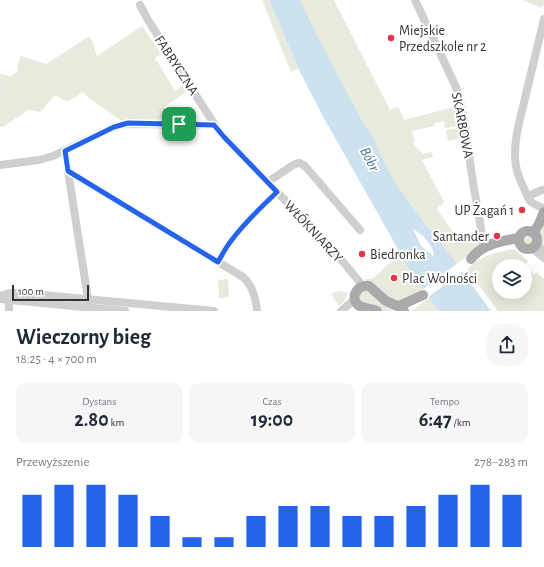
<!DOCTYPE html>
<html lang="pl">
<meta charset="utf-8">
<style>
body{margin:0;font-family:"Alegreya Sans",sans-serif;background:#f6f6f7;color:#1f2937;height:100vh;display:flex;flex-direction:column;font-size:15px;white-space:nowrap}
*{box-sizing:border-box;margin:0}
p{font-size:13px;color:#747a83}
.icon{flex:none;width:22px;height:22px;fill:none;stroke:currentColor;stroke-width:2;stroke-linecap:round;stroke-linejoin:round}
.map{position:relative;height:311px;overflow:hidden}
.panel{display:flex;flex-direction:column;background:#fff;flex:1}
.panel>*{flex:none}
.controls{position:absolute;left:492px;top:259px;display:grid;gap:8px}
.controls a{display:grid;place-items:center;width:40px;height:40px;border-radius:50%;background:#fff;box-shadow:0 4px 16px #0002;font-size:20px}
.scale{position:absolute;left:12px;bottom:10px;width:77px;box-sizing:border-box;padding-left:4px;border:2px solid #323232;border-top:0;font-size:11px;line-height:14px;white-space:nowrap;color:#323232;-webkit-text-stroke:3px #fff;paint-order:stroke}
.pin{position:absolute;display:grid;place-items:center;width:34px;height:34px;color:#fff;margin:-17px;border-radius:8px;box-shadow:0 2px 6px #0006}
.round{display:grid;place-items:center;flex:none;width:42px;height:42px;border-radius:16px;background:#f6f6f7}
.summary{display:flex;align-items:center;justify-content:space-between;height:68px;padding:0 16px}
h1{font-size:22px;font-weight:700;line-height:30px}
.figures{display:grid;grid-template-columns:repeat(3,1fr);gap:6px;height:68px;padding:4px 16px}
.figures div{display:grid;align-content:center;border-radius:10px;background:#f6f6f7;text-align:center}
.figures b{font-size:20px;font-weight:700}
.figures small{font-size:11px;font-weight:400}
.figures p{font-size:11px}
.chart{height:112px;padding:8px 16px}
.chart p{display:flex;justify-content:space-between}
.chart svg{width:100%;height:72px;margin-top:4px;stroke:#2563eb;stroke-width:6}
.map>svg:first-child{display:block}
</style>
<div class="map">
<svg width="544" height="311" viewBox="0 0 544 311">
<rect width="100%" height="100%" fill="#fff"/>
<g fill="#e6ebdd" fill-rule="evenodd">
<path d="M262 0H269L298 68 291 72Z"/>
<path d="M300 0H334L390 110 398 107 404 120 458 106 460 126 445 128 444 121 434 123 435 126 412 131 415 141 413 142 417 148 423 154 432 152 433 157 422 160 444 202 437 209 458 239 478 236 479 244 476 249 457 264 440 241 422 220 393 179 380 153 373 136 364 124 319 39Z"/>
<path d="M523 0H544V4L541 8Z"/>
<path d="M142 26 161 54 155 58 175 91 186 84 189 90 164 107 165 110 164 124 125 123 90 99 83 92 67 102 55 95 40 112 28 110 3 127 0 126V90L1 88 0 86V74L11 76 17 72 18 69 17 66 21 56 46 64 88 37 91 38 97 56Z"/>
<path d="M461 128 462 138 448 141 446 130Z"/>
<path d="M543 227H544V250C538 241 537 235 543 227Z"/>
<circle cx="528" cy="241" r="4.5"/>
<path d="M514 249 528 261 525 266 534 274 536 272 544 279V311H498L467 269C481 256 495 252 514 249ZM499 266H525V292H499Z"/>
<path d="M401 255 408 267 423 289 407 300 395 301 368 283 364 279H372L391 262Z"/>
<path d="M228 279 229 297 219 298 218 280Z"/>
<path d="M340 291 348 293 344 302 339 306 331 294 335 292Z"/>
<path d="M364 291H368L400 311H381L363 303 359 299 360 294Z"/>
<path d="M429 297 439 311H412Z"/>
</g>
<path fill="#cde2ee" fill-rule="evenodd" d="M269 0H300L319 39 364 124 373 136 380 153 393 179 422 220 440 241 491 311H439L435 306 408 267 321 113 298 68ZM413 229C423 235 434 245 434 257L421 246Z"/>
<path fill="#fff" d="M459 262 464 270 427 298 422 290Z"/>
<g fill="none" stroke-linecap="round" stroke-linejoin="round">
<g stroke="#cfcfcf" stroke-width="8">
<path d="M415 0 456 87C466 116 467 146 472 175 475 200 482 224 483 249"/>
<path d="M140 5 148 20 218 130 339 257 363 286"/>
<path d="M544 19C538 44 532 69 526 94 521 117 512 142 516 166 518 179 525 189 529 200 533 205 539 205 544 209"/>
<path d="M65 151 68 171 243 277C252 285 256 299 257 311"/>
<path d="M0 165 39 160 53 156 114 127 125 124 214 125"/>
<path d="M68 171 88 299V311"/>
<path d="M268 182 293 165 298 163H300L305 166 360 230"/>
<path d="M528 196 542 190H544"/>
<path d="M537 241 538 246 544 252"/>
<path d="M531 249 534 250 544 258"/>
<path d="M218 262C222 255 226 247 231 241 244 223 261 207 277 192"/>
<path d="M0 296 10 293H21L214 311"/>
<path d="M0 299 125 311"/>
<path d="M9 311V300"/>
<path d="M341 311 355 299"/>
</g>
<g stroke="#aaa" stroke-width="10">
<circle cx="528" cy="240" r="9"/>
<path d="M533 233 539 224 544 212"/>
<path d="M471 259C478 249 492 243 503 241 508 240 513 239 519 238"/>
<path d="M399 306 423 295"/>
<path d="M377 311C371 308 363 309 358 305 349 296 359 284 369 286L386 301 400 307 404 311"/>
</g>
</g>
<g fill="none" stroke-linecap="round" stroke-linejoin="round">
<g stroke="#fff" stroke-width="8">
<path id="route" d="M128 123 214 125 224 137 277 192C261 207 244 223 231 241 226 247 222 255 218 262L68 171 65 151 114 127Z"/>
</g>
<use href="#route" stroke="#2563eb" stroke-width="5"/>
</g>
<g fill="#e8354a" stroke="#fff" stroke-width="1.5">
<circle cx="391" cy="38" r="4"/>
<circle cx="522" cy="210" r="4"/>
<circle cx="497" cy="236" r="4"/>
<circle cx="362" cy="254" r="4"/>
<circle cx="394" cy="278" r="4"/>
</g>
<g text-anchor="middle" stroke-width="4" stroke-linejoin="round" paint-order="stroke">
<g font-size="14" fill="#323232" stroke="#fff" text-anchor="start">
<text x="399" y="35">Miejskie<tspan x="399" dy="16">Przedszkole nr 2</tspan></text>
<text x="514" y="215" text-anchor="end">UP Żagań 1</text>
<text x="489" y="241" text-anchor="end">Santander</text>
<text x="370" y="259">Biedronka</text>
<text x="402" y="283">Plac Wolności</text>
</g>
<g font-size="14" fill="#323232" stroke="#fff">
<text transform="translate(177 65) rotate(57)" y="5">FABRYCZNA</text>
<text transform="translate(463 125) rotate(79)" y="5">SKARBOWA</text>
<text transform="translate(314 231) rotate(47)" y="5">WŁÓKNIARZY</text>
</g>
<g font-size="15" font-style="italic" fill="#3d7897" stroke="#fff">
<text transform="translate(370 159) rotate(62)" y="5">Bóbr</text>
</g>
</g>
</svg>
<div class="controls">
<a><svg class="icon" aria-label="layers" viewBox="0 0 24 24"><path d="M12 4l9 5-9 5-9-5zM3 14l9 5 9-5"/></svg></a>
</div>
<div class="scale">100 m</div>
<div class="pin" style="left:179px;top:124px;background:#1e9e55"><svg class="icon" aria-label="arrive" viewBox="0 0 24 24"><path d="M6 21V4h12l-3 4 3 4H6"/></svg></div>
</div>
<section class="panel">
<div class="summary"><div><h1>Wieczorny bieg</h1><p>18:25 · 4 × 700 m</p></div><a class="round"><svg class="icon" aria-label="share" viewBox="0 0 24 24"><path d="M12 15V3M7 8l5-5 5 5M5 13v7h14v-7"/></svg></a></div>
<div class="figures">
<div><p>Dystans</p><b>2.80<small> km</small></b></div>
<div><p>Czas</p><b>19:00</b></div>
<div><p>Tempo</p><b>6:47<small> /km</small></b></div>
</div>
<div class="chart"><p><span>Przewyższenie</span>278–283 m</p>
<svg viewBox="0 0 160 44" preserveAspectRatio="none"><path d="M5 44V12M15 44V6M25 44V6M35 44V12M45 44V25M55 44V38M65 44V38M75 44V25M85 44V19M95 44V19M105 44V25M115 44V25M125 44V19M135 44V12M145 44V6M155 44V12"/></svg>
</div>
</section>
